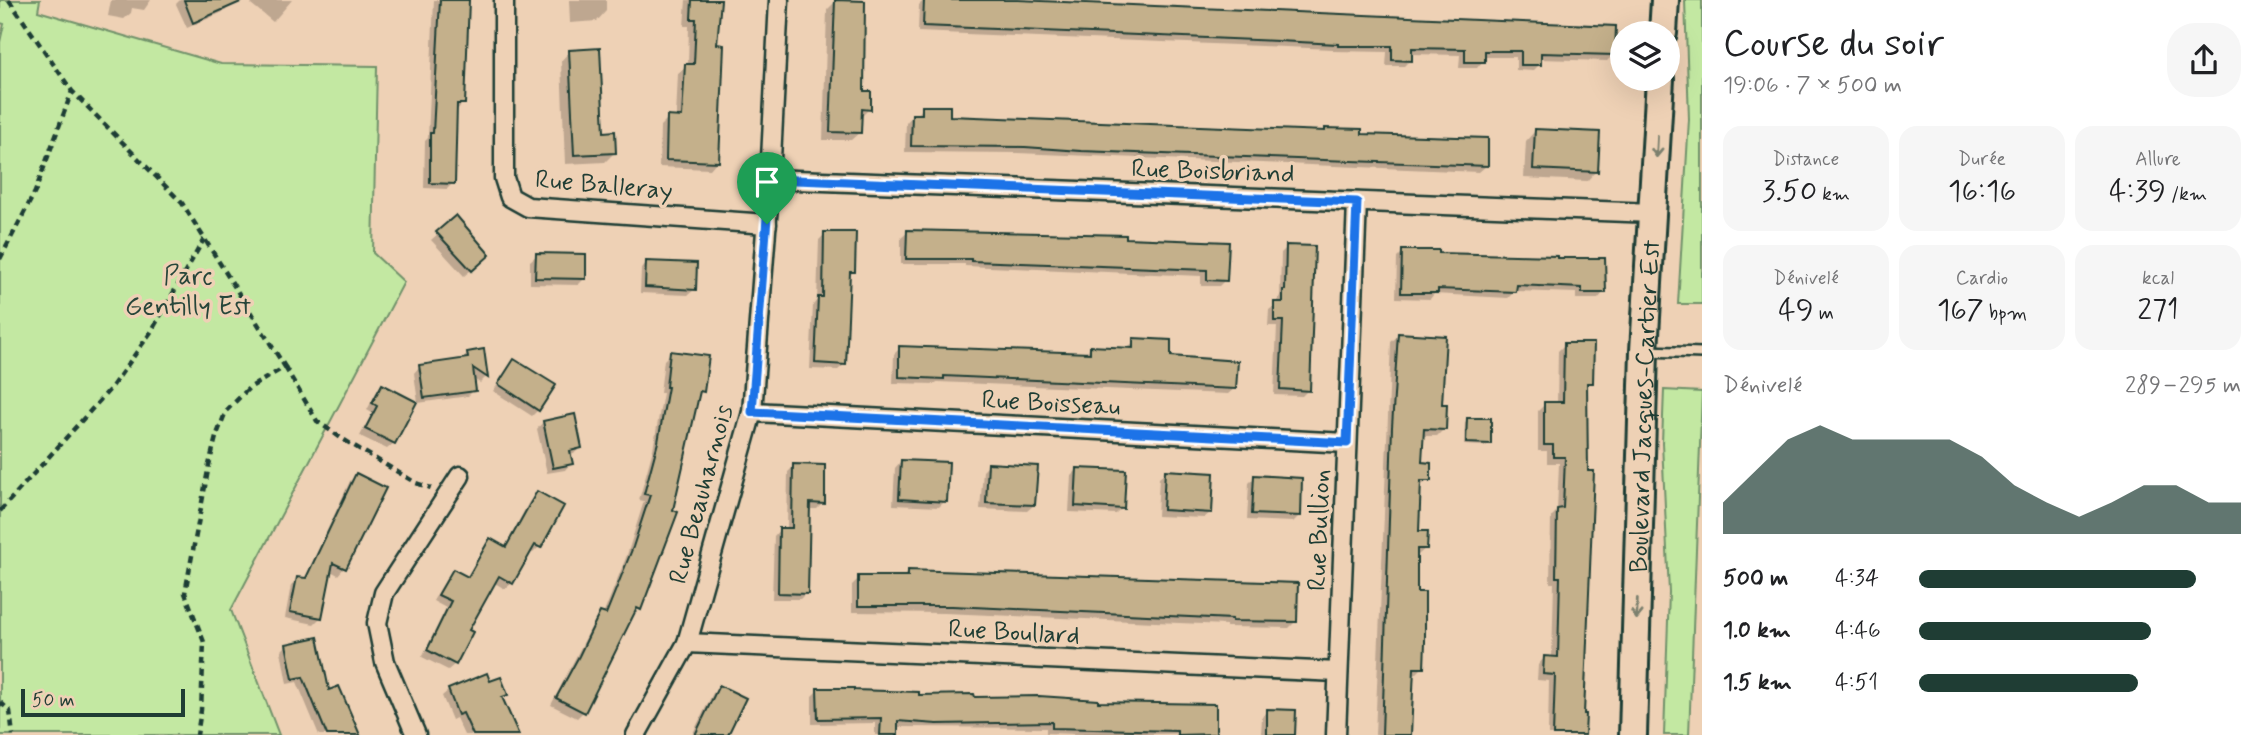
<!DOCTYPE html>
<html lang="fr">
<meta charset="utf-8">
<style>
body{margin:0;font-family:Mynerve,sans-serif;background:#f6f6f6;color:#202124;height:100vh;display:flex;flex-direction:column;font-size:26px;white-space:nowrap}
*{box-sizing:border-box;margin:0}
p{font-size:23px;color:#757577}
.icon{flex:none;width:38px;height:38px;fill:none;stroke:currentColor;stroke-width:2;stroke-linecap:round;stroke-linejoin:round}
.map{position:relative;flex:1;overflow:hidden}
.panel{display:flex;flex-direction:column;background:#fff;width:560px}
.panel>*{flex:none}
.tools{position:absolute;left:1610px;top:21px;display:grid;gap:14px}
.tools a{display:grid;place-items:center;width:70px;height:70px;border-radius:50%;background:#fff;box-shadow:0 7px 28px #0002;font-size:35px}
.scale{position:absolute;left:21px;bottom:18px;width:164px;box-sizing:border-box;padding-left:7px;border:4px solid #1f3d34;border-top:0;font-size:19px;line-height:24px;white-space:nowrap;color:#1f3d34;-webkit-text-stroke:5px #eed1b5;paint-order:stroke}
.pin{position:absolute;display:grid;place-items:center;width:60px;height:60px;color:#fff;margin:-72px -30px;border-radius:50% 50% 50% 0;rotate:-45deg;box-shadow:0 0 7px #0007}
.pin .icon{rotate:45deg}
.round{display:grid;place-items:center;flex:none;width:74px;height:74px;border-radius:28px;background:#f6f6f6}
.overview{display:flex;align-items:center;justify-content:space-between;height:119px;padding:0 21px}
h1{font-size:38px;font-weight:600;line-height:52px}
.figures{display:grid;grid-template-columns:repeat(3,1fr);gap:10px;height:119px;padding:7px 21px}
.figures div{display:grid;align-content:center;border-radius:18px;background:#f6f6f6;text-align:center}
.figures b{font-size:30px;font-weight:600}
.figures small{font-size:19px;font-weight:400}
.figures p{font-size:19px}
.chart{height:196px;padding:14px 21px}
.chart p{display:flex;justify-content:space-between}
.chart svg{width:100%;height:126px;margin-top:7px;fill:#1f3d34;opacity:.7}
ul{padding:0 21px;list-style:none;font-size:23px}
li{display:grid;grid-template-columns:112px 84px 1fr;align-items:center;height:52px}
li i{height:18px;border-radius:9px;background:#1f3d34}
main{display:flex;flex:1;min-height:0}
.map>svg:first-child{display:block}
</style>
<main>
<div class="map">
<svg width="1702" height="735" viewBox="0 0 1702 735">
<rect width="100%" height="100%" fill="#eed1b5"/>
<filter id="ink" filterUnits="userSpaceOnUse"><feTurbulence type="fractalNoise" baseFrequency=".0143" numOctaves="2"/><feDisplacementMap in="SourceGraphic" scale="14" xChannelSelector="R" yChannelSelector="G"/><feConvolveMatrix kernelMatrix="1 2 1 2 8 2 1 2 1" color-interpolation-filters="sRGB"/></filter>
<g filter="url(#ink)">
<g fill="#c3e8a2" stroke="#71926b" stroke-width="2">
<path d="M0 0H40L38 11 221 64 377 66 373 253 404 282 231 610 279 735H0V42L4 24 0 23Z"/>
<path d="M1685 0H1702V304H1678L1689 119Z"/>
<path d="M1664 390 1702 392 1689 735H1664L1669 592 1662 443Z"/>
</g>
<g fill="#0003">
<path d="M111 0H151L144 10 132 8 131 13 124 19 108 16Z"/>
<path d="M180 0H229L231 5 225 11 187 28 176 4Z"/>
<path d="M254 0H292L273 22 251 4Z"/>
<path d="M434 0H467L463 103 457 110 453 183 447 189 424 188 425 141 428 138Z"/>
<path d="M569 0H606V11L597 21 570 23Z"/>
<path d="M686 0H719L716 46 717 161 710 169 659 167 660 126 668 118H676L678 73 688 66 689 26H684Z"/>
<path d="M924 0H956L1613 55 1607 61 1539 59V65L1533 71 1516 70V57H1483V61L1477 68H1459L1460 55 1410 54V60L1404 66H1386L1387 52 1333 51V49L918 32 919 5Z"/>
<path d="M835 2 869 109 860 118V132L851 140H823L827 10Z"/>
<path d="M570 51 602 134 615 152 605 162 565 164 561 61Z"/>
<path d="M923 107 948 118 1323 132 1326 130 1360 135 1486 166 1479 172 1017 153 905 152 906 123 912 116H917Z"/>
<path d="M1535 131 1596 171 1587 181 1524 178 1526 141Z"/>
<path d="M456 218 482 261 464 276 431 240Z"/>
<path d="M908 232 1227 244 1225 280 1219 286H1201V276L965 266V264H901V238Z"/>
<path d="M825 234 854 271 849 276 845 364 838 370 810 369 813 305 817 300 819 240Z"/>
<path d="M1287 247 1308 390 1302 396 1274 395 1277 326H1268L1269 310 1277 304 1280 295 1281 253Z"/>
<path d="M1403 252 1437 255 1604 292 1598 299H1576V293L1515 291 1508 298 1434 294 1430 299 1396 298 1397 258Z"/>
<path d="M537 255 584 279 578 285 530 284V261Z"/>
<path d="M647 262 695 289 688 295 640 293 641 269Z"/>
<path d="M1399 335 1440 405 1444 429 1437 436H1421L1420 464 1429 480 1419 487 1417 533 1426 548 1418 555H1415V594L1422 668 1415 675H1412L1409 735H1375L1391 342Z"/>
<path d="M1134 340 1235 388 1228 394 938 382 936 384 893 383 894 354 900 348 1084 354 1090 348 1128 350Z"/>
<path d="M1565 344 1591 382 1585 388 1582 735H1548L1549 681 1537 680 1538 665 1544 658H1552L1554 583H1550L1551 517 1557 511 1559 463H1547V451H1538V411L1545 404H1557L1558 351Z"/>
<path d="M482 351 486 377 480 383 472 378 474 390 468 396 418 403 414 373 420 366 462 360 468 353Z"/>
<path d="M671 353 702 391 697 396 640 609 632 614 583 712 577 718 551 705 595 620 601 614 603 615 627 555 644 501 639 500 653 449 663 393H660L664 360Z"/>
<path d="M515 361 538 410 532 416 493 391Z"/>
<path d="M382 387 394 443 387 449 360 436 372 413 367 410 376 393Z"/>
<path d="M1468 419 1489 443 1486 446 1464 445 1465 422Z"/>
<path d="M543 422 580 447 574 454 569 455 571 463 565 470 547 473 537 429Z"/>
<path d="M901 461 945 501 939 507 893 505 895 468Z"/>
<path d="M989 465 1034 505 1027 511 980 509 983 471Z"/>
<path d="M794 466 823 503 817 509H809L806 593 800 599H772L774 536 780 529 787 530 788 472Z"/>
<path d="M1078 469 1122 508 1116 514 1069 512 1071 476Z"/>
<path d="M1166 472 1211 512 1204 518 1157 516 1159 478Z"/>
<path d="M357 475 384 489 344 568 338 575 329 570 321 617 314 624 285 618 291 585 298 578 304 580 350 481Z"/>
<path d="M1255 477 1299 516 1293 522 1247 520 1249 483Z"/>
<path d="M536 495 539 547 533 553 529 551 512 583 505 589 493 582 466 630 455 664 448 670 422 657 446 608 433 601 447 577 453 571 467 578 484 547 491 541 504 548 529 502Z"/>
<path d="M909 571 1296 621 1289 628 1226 627V625L944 613 852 612V585L859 578H902Z"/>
<path d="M287 645 328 693 358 735H319L297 682 287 684 281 651Z"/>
<path d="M720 687 725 735H692L713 693Z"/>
<path d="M449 690 506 695 501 700 517 735H464L456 718 452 720 442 696Z"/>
<path d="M818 690 917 697 1096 704 1214 733 1105 735 1046 733V728L896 727V735H875V723L812 724V696Z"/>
<path d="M1268 711 1293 735H1261L1262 717Z"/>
</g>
<g fill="#c4b08b" stroke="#1f3d34" stroke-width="2">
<path d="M184 0H245L193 23Z"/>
<path d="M440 0H469L465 104H457L455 184 430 183V133H433Z"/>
<path d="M692 0H721L717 44 724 45 719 162 666 160 667 116 682 117 685 64H694L696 19H691Z"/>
<path d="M835 0 865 1 864 91H871V110L862 109 861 133 830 132Z"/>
<path d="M924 0H1018L1616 26 1615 55 1541 53V65H1521V51H1485V62H1465V49L1412 48V61L1392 60V46H1338V44L1278 41 923 26Z"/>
<path d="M600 48 604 132 615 131 616 153 574 155 569 50Z"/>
<path d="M922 106H950V116L1325 131V128L1362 129V134L1488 138V166L1081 151 1025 147 911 146 912 114H922Z"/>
<path d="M1535 129 1600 132 1598 172 1533 169Z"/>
<path d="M456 215 490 255 472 271 436 232Z"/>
<path d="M907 230 1126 235V238L1229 242 1227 281 1207 280V270L971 261V259H906Z"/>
<path d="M824 232H856L855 272H850L846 365 815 363 818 297H823Z"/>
<path d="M1286 245 1315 246 1310 391 1280 389 1283 321H1274V302H1283V290H1285Z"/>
<path d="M1402 250H1439V253L1557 256V258H1605L1606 293H1582V288L1517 285 1516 292 1438 289V293H1401Z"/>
<path d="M536 253 586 254V279L535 278Z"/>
<path d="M646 261 697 263 696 290 645 287Z"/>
<path d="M1398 333 1446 336 1442 404H1447L1446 430 1424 429 1422 462 1431 463V481H1421L1419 531H1428L1427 549H1417V592H1425V642L1424 668H1414L1411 735H1382L1392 427Z"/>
<path d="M1133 338 1171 340V356L1238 361 1236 389 944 376V379L899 377V346L1090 353V346L1133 348Z"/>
<path d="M1564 343H1594L1593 383H1587L1588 471H1594L1584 714H1586L1585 735H1553L1555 675 1543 674 1544 656 1558 657 1560 577H1556L1557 509 1563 508 1565 457H1553V445H1544V402H1563Z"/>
<path d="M484 349 488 378 473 368 476 391 424 398 419 365 468 358 467 352Z"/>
<path d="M670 351 709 356 704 392 700 391 673 510 678 512 641 610 637 608 585 713 556 698 579 656 600 612 606 614 633 547 650 495 644 494 658 442 668 387H666Z"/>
<path d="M514 359 556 385 539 411 498 384Z"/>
<path d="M382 384 417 402 395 444 365 429 377 406 372 403Z"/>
<path d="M575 414 582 448 570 451 573 464 553 468 543 421Z"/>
<path d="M1467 418H1491V444L1466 443Z"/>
<path d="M901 460 949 462 947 502 899 499Z"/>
<path d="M988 463 1038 466 1035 505 986 503Z"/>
<path d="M793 464 825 465V504L810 503 808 594 778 593 779 528H792Z"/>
<path d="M1077 468 1126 470 1124 509 1075 506Z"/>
<path d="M1165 470 1214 473 1212 513 1163 510Z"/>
<path d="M356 473 386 488 346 569 333 563 322 618 290 612 297 577 306 578Z"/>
<path d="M1254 475 1302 478 1301 516 1252 514Z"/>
<path d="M537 491 564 506 541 548 535 545 513 584 499 576 469 630 473 632 456 665 427 650 451 601 438 595 453 569 468 577 490 538 506 547Z"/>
<path d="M908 570 1298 583 1297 622 1232 621V619L952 606H858V576H908Z"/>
<path d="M318 637 329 690 339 686 360 735H327L303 677 293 679 286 644Z"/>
<path d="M487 673 490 681 501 677 508 695 502 697 519 735H473L463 713 458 715 448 689Z"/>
<path d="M719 685 746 698 728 735H695Z"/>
<path d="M817 688H854V690L919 692V695L974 694 975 697 1039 696 1098 700V702L1216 704V734L1177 735V731L1052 728V722L937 724 898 721V735H880L881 718 818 719Z"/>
<path d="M1267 709 1296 710 1295 735H1267Z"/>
</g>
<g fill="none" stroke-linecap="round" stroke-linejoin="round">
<g stroke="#1f3d34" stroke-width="14">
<path id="service" d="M1648 351 1702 353"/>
</g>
<g stroke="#1f3d34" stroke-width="23">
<g id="minor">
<path d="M504 0V178L510 197 528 207 767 224"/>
<path d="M770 179 1653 213"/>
<path d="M752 412 1347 443"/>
<path d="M687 643 1338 672"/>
<path d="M416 735 385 662 377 623 384 593 460 476"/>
<path d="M636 735 687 643 752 412 770 179 779 0"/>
<path d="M1336 735 1357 202"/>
</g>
</g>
<g stroke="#1f3d34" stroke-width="32">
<g id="secondary">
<path d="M1663 33 1665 0"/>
<path id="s1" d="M1633 735 1644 351 1660 79"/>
</g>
</g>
<g stroke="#1f3d34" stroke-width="4.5" stroke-dasharray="7 5" stroke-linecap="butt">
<path d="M9 0 72 91 182 203 285 367 249 388 226 411 216 437 209 465 185 593 204 642 201 710 197 735"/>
<path d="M0 259 35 192 72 91"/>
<path d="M285 367 317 421 341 438 416 483 431 488"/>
<path d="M0 511 111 388 151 332 204 239"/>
<path d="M0 702 10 711 13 735"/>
</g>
<use href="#service" stroke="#eed1b5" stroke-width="9"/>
<use href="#minor" stroke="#eed1b5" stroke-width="18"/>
<use href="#secondary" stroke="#eed1b5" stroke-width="26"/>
</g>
<defs><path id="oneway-shaft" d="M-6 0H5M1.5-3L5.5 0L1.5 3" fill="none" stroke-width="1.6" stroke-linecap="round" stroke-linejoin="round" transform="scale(1.75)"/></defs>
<g stroke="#7c806e">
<use href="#oneway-shaft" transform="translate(1657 147) rotate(93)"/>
<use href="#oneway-shaft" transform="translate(1637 609) rotate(92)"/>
</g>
</g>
<g fill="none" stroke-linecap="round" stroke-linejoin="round" filter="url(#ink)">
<g stroke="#fff" stroke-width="14">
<path id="route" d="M770 179 1357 202 1347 443 752 412Z"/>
</g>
<use href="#route" stroke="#1a73e8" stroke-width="9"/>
</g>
<g text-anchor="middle" stroke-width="7" stroke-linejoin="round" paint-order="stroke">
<g font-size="26" fill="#1f3d34" stroke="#eed1b5">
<text transform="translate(1213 170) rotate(2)" y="9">Rue Boisbriand</text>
<text transform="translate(604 184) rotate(5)" y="9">Rue Balleray</text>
<text transform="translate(1051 402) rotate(3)" y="9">Rue Boisseau</text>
<text dy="9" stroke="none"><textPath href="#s1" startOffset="329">Boulevard Jacques-Cartier Est</textPath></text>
<text transform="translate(700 494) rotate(-75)" y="9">Rue Beauharnois</text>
<text transform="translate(1318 530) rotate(-88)" y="9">Rue Bullion</text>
<text transform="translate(1014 631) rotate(3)" y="9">Rue Boullard</text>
</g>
<g font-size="26" fill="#27463a" stroke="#eed1b5">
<text x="188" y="284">Parc<tspan x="188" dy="30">Gentilly Est</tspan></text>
</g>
</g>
</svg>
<div class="tools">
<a><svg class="icon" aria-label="layers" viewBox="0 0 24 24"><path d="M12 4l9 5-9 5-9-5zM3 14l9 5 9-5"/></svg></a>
</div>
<div class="scale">50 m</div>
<div class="pin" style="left:767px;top:224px;background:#1e9e55"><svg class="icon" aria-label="arrive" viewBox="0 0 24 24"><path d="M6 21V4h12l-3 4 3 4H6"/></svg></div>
</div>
<section class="panel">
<div class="overview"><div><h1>Course du soir</h1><p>19:06 · 7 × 500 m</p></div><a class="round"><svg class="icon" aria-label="share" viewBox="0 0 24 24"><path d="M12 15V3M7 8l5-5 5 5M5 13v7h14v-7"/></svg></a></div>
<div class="figures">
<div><p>Distance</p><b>3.50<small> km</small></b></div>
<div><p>Durée</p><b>16:16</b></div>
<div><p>Allure</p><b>4:39<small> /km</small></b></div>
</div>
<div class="figures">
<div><p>Dénivelé</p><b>49<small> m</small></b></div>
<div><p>Cardio</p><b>167<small> bpm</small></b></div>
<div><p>kcal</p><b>271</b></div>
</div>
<div class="chart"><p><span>Dénivelé</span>289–295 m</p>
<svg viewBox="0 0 160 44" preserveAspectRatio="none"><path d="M0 44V33L10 22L20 11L30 6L40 11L50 11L60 11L70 11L80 17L90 27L100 33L110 38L120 33L130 27L140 27L150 33L160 33V44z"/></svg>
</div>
<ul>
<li><b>500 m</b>4:34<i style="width:86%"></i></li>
<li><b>1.0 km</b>4:46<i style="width:72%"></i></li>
<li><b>1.5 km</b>4:51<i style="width:68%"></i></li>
</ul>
</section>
</main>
